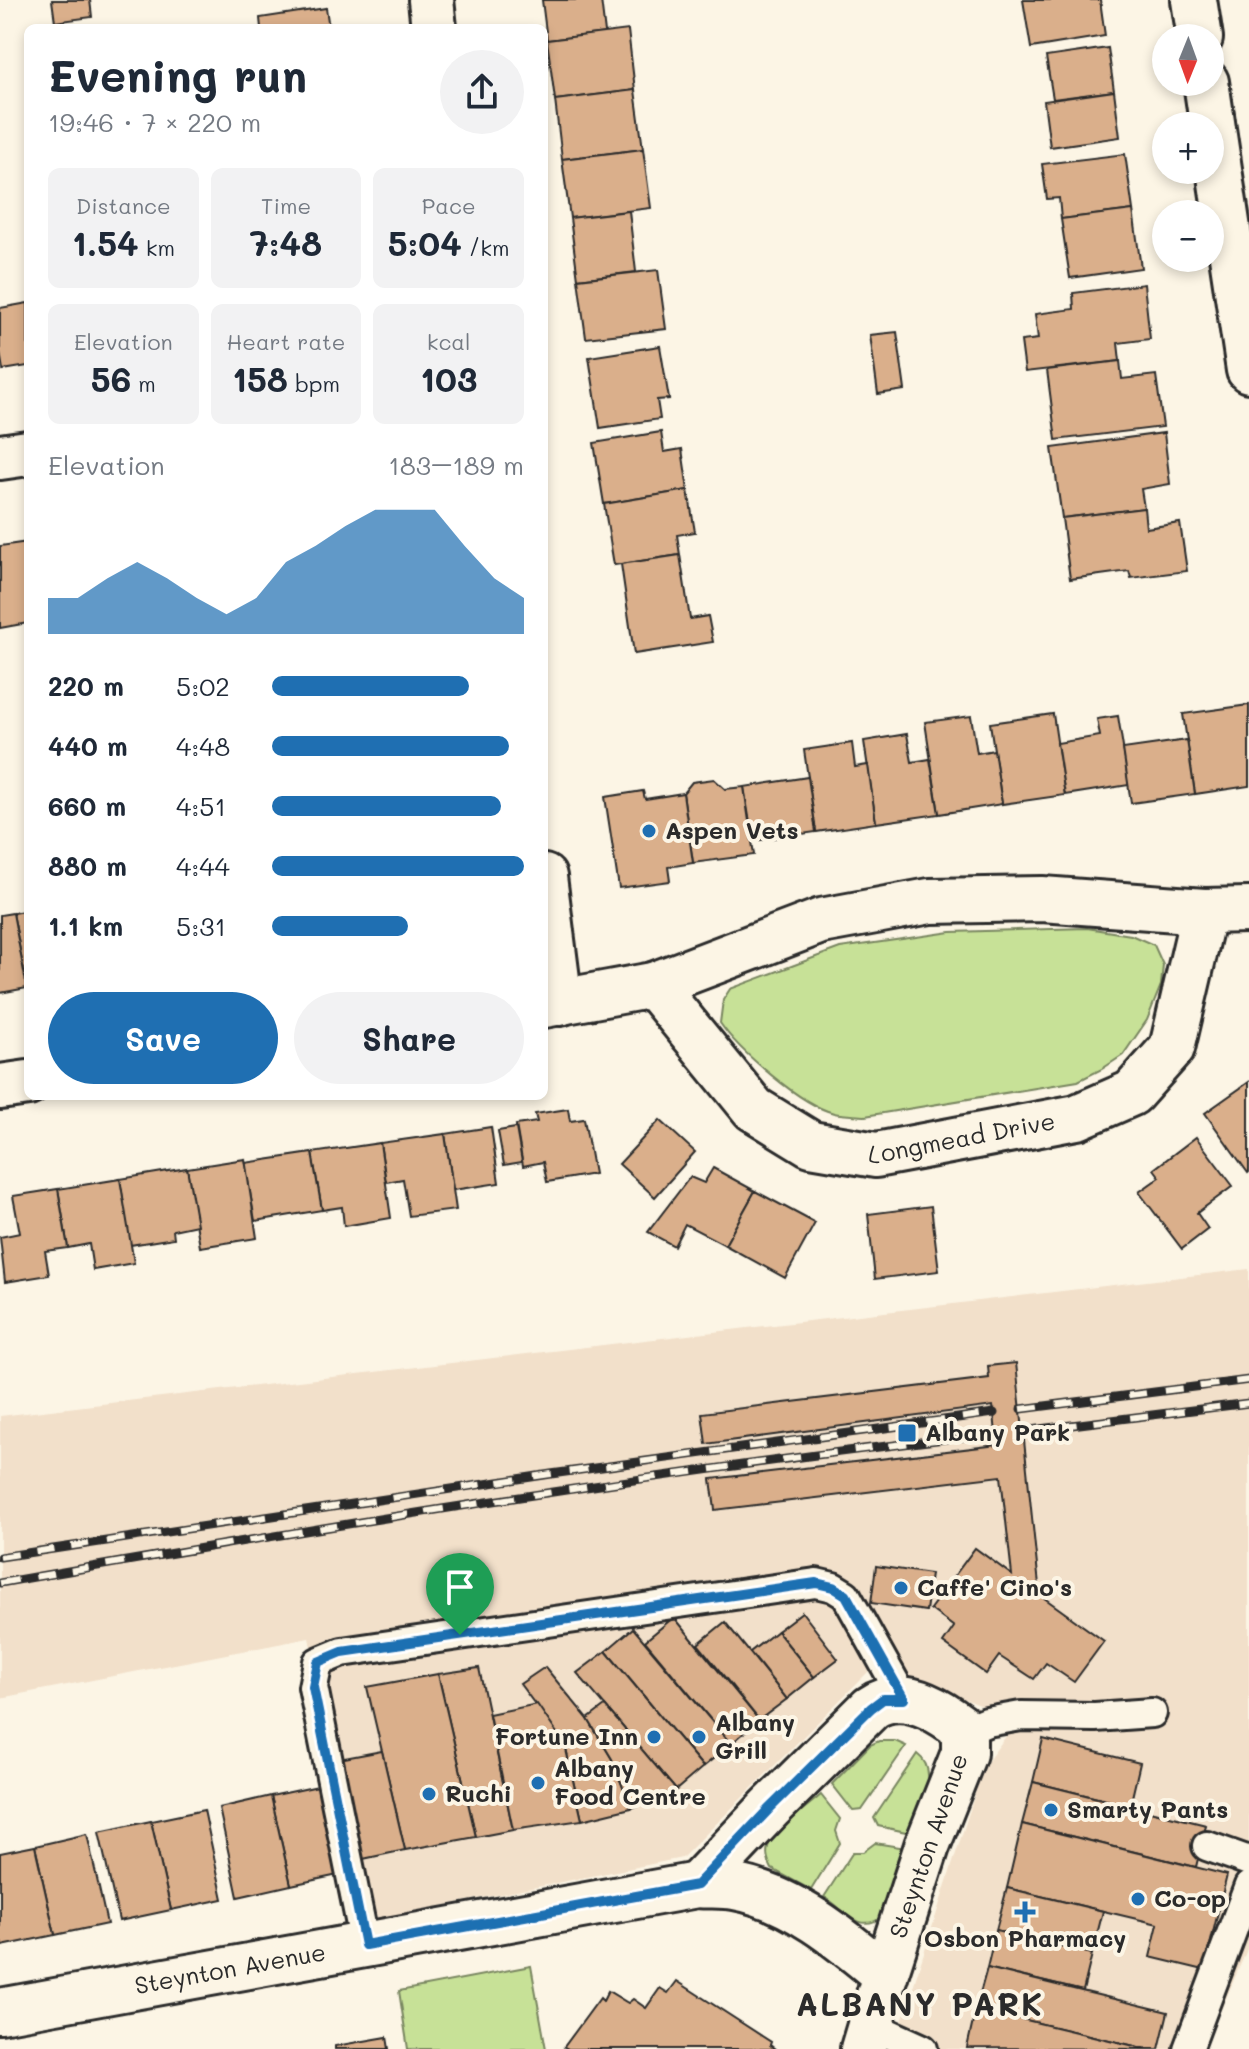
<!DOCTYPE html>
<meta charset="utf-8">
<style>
body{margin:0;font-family:Mali,sans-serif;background:#f2f2f3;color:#1f2937;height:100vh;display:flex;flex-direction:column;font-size:30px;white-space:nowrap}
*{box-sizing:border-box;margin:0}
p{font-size:26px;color:#747a83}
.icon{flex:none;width:44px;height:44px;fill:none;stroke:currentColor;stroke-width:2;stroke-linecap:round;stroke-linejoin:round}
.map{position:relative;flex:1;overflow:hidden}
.sheet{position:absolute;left:24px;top:24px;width:524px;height:1076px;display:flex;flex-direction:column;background:#fff;border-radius:12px;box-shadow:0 4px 12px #0003}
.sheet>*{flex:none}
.needle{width:52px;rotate:181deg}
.buttons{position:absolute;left:1152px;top:24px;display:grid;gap:16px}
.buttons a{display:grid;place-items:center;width:72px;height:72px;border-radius:50%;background:#fff;box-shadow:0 4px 12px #0003;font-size:40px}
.pin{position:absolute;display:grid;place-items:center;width:68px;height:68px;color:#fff;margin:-82px -34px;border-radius:50% 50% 50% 0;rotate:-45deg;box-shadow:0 0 8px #0007}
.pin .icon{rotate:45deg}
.round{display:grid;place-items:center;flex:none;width:84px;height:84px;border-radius:42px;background:#f2f2f3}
.overview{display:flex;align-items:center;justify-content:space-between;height:136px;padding:0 24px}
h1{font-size:44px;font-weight:700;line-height:60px}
.metrics{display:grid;grid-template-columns:repeat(3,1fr);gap:12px;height:136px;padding:8px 24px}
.metrics div{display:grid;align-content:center;border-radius:12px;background:#f2f2f3;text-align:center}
.metrics b{font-size:34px;font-weight:700}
.metrics small{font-size:22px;font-weight:400}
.metrics p{font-size:22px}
.chart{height:224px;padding:16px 24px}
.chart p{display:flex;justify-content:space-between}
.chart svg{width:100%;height:144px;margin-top:8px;fill:#1f6fb2;opacity:.7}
.cta{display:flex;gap:16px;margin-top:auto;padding:16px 24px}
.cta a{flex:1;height:92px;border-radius:48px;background:#1f6fb2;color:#fff;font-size:32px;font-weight:700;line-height:92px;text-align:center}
.cta a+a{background:#f2f2f3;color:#1f2937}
ul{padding:0 24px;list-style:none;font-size:26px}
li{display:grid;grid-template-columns:128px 96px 1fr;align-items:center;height:60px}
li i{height:20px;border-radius:10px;background:#1f6fb2}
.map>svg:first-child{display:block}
</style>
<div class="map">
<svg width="1249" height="2049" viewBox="0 0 1249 2049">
<rect width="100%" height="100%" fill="#fcf5e5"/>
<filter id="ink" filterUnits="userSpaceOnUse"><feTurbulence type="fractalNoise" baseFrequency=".0125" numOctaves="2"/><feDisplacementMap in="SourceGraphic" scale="16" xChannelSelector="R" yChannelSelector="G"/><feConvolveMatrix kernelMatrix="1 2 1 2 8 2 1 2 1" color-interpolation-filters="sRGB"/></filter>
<g filter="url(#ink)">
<path fill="#f2e0ca" d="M1249 1269V1945L1204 2049H893L984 1766 1018 1720 876 1664 682 1858 377 1919 309 1638 0 1698V1416Z"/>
<g fill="#c7e197" stroke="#798661" stroke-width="2">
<path d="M1087 928 1131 935 1154 945 1163 965 1161 985 1147 1020 1123 1055 1102 1069 1078 1081 865 1116C855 1115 844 1115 834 1113 801 1105 738 1050 720 1023L723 1000 730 989 840 948 951 932Z"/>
<path d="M879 1741H895L906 1746 862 1810 853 1811 832 1784 870 1745Z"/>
<path d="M917 1754C942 1772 919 1810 911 1833L878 1826 874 1818Z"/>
<path d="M821 1795 840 1819 836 1831 840 1843 811 1890 772 1869C768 1861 765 1853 769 1844 775 1830 808 1806 821 1795Z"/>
<path d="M875 1843 906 1848 882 1917C858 1935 843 1907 824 1897L853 1852H863Z"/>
<path d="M531 1966 546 2049H408L399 1991Z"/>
</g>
<g fill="#daaf8b" stroke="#2b2b2b" stroke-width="2">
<path d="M52 0H90L92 17 55 22Z"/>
<path d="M542 0H601L605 33 547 40Z"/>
<path d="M1023 0H1100L1105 36 1031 48Z"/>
<path d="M326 8 329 28H261L260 18Z"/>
<path d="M628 30 635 90 555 100 547 40Z"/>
<path d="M1108 48 1114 91 1053 99 1046 57Z"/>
<path d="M635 90 643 149 562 159 555 100Z"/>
<path d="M1114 91 1120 137 1050 147 1044 101Z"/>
<path d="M643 149 651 208 570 218 562 159Z"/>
<path d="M1125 154 1133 210 1061 219 1059 198 1047 199 1042 164Z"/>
<path d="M1133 210 1141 268 1070 278 1061 219Z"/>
<path d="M629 211 636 272 578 279 570 218Z"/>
<path d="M658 270 666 329 586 338 578 279Z"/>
<path d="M1144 284 1150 339 1118 343 1120 361 1025 372 1021 341 1038 339 1035 314 1074 309 1073 293Z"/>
<path d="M28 303V366L3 370 0 352V308Z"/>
<path d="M897 332 905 390 878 394 870 335Z"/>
<path d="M660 346 669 399 657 400 660 419 600 428 589 357Z"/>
<path d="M1120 361 1122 379 1156 375 1163 427 1056 440 1047 370Z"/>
<path d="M661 432 664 452 682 449 688 490 604 504 594 443Z"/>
<path d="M1164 433 1170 484 1141 489 1144 508 1062 518 1052 448Z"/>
<path d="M688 490 695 532 677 535 680 555 614 565 604 504Z"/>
<path d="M1144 508 1146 528 1180 523 1187 571 1131 578 1129 571 1070 579 1062 518Z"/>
<path d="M28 542V623L0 628V546Z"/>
<path d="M680 555 690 619 708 616 713 642 634 654 621 564Z"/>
<path d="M1249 705V786L1195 794 1183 714Z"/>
<path d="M1053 714 1065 795 1002 804 990 723Z"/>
<path d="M971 716 977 753 994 750 1002 804 939 814 925 722Z"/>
<path d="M1118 716 1129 785 1065 795 1057 743 1100 736 1097 719Z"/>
<path d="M907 734 912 762 930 759 939 814 876 823 864 741Z"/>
<path d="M1187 740 1195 794 1131 803 1123 749Z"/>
<path d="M852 743 855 767 868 765 876 823 816 832 804 750Z"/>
<path d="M808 777 816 832 753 841 744 787Z"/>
<path d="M714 779 725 789 744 787 754 855 693 863 683 793 692 782Z"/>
<path d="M643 791 645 799 683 793 693 863 668 867 670 881 619 888 605 797Z"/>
<path d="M28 910V988H27L13 913Z"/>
<path d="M13 913 27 988 0 993V915Z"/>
<path d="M1249 1082V1172L1248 1173 1205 1113Z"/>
<path d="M568 1109 570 1121 584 1119 594 1174 547 1182 543 1162 523 1166 516 1125 537 1122 535 1114Z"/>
<path d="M660 1120 695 1152 655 1197 619 1164Z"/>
<path d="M491 1127 499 1183 453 1190 445 1134Z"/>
<path d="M516 1128 522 1162 504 1165 498 1131Z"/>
<path d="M445 1134 456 1210 409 1216 403 1179 386 1182 380 1143Z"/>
<path d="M1196 1137 1233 1186 1197 1213 1208 1229 1182 1249 1139 1192 1160 1177 1154 1169Z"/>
<path d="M380 1143 391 1218 344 1226 342 1207 322 1210 312 1153Z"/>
<path d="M312 1153 322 1210 255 1221 245 1163Z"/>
<path d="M245 1159 257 1238 200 1247 187 1168Z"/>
<path d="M187 1168 197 1225 173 1230 174 1238 130 1245 120 1179Z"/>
<path d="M713 1168 755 1191 725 1245 685 1224 674 1246 648 1232 690 1177 704 1183Z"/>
<path d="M120 1179 134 1263 93 1270 89 1244 68 1248 58 1189Z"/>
<path d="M58 1189 68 1248 45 1251 49 1275 5 1282 0 1237 20 1233 13 1196Z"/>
<path d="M755 1191 815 1223 785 1278 725 1245Z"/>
<path d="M931 1206 939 1271 875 1279 868 1214Z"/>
<path d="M1016 1363 1040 1595 1104 1641 1074 1682 1046 1663 1034 1679 999 1656 986 1674 943 1643 954 1627 930 1609 975 1548 1012 1575 1001 1476 715 1510 711 1479 997 1445 994 1413 993 1406 706 1444 702 1413 989 1378 988 1366Z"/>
<path d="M876 1566 931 1574 926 1611 871 1603Z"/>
<path d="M802 1612 838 1659 814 1677 777 1631Z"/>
<path d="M674 1617 759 1720 731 1744 645 1641Z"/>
<path d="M725 1622 787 1699 759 1720 698 1644Z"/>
<path d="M633 1628 731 1744 703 1767 606 1651Z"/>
<path d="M777 1631 814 1677 787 1699 750 1652Z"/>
<path d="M606 1651 703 1767 676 1790 577 1673Z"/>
<path d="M545 1667 588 1719 612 1759 631 1808 582 1820 565 1745 520 1684Z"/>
<path d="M479 1668 513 1830 476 1837 438 1674Z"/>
<path d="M438 1674 476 1837 405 1850 367 1687Z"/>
<path d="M537 1704 565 1745 582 1820 513 1830 489 1714Z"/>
<path d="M605 1706 676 1790 631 1808 612 1759 588 1719Z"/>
<path d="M1043 1739 1140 1763 1130 1806 1033 1782Z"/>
<path d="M382 1751 405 1850 363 1859 339 1759Z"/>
<path d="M1033 1782 1206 1825 1196 1867 1022 1824Z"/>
<path d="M323 1785 343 1874 291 1885 271 1796Z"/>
<path d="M271 1796 291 1885 238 1897 219 1808Z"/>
<path d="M204 1810 223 1899 171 1910 151 1821Z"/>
<path d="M151 1821 171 1910 119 1921 99 1832Z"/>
<path d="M1022 1824 1227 1875 1204 1970 1150 1957 1158 1924 1007 1888Z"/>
<path d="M87 1834 107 1924 55 1935 35 1846Z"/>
<path d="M35 1846 55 1935 2 1946 0 1935V1853Z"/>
<path d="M1007 1888 1103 1911 1092 1954 996 1930Z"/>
<path d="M996 1930 1092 1954 1083 1991 987 1968Z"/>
<path d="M987 1968 1168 2012 1159 2049H1147L976 2008Z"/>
<path d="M677 1981 771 2042 770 2045 775 2049H568L564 2047 600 1998 603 2001 608 1991 628 2003 633 1999 646 2008 660 1988 668 1993Z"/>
<path d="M976 2008 1147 2049 967 2048Z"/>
<path d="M387 2037 389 2049H335V2046Z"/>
</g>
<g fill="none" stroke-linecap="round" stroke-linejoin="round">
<g stroke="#2b2b2b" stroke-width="34">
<g id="service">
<path d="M963 1732 987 1722 1021 1716 1095 1717 1152 1713"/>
<path d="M1207 1846 1249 1861"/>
<path d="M365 1945 313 1687 318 1662 342 1652 816 1583 833 1587 846 1595 904 1699"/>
<path d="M868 2024 923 2049"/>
<path d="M1188 2049 1249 1886"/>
</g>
</g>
<g stroke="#2b2b2b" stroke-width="50">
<g id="minor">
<path d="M431 0 434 28"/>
<path d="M1194 0 1200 38"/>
<path d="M1206 82 1249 370"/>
<path d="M0 457 28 453"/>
<path d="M544 877 560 1003"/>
<path id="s1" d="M653 985 754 1109 811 1144 876 1155 1077 1117 1132 1093 1172 1048 1204 911"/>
<path d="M544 1005 653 985 821 921 930 901 1042 899 1204 911 1249 910"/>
<path d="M0 1087 28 1083"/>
<path d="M697 1885 770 1808 871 1708C900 1687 935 1707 961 1727L964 1739V1753L927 1846 885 1975"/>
<path id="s2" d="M0 2011 697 1885C710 1886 723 1885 735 1887 792 1897 842 1939 885 1975L863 2049"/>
</g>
</g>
<use href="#service" stroke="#fcf5e5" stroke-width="28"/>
<use href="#minor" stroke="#fcf5e5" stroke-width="44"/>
<g stroke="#2b2b2b" stroke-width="9">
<g id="rail">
<path d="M1021 1409 1249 1380"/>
<path d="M1023 1431 1249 1403"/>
<path d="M0 1557 551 1474 994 1413"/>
<path d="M0 1583C330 1525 663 1471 996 1433"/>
</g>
</g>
<use href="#rail" stroke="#fcf5e5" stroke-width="6" stroke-dasharray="18" stroke-linecap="butt"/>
</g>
</g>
<g fill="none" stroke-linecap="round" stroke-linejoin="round" filter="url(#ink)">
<g stroke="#fff" stroke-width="16">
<path id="route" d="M816 1583 833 1587 846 1595 904 1699H883L871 1708 770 1808 697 1885 365 1945 313 1687 318 1662 342 1652Z"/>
</g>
<use href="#route" stroke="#1f6fb2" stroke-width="10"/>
</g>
<g fill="#1f6fb2" stroke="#fcf5e5" stroke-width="3">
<circle cx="649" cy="831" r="8"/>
<rect x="897" y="1423" width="20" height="20" rx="4"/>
<circle cx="901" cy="1588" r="8"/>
<circle cx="654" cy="1737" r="8"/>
<circle cx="699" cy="1737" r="8"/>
<circle cx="538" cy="1783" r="8"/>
<circle cx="429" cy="1794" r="8"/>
<circle cx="1051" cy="1810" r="8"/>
<circle cx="1138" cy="1899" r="8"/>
<path d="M1021 1900h8v8h8v8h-8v8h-8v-8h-8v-8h8z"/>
</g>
<g text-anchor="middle" stroke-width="8" stroke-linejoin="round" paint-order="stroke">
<g font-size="24" font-weight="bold" fill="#2b2b2b" stroke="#fcf5e5" text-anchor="start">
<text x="665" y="839">Aspen Vets</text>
<text x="925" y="1441">Albany Park</text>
<text x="917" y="1596">Caffe' Cino's</text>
<text x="715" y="1731">Albany<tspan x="715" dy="28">Grill</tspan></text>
<text x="638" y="1745" text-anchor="end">Fortune Inn</text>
<text x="554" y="1777">Albany<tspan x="554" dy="28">Food Centre</tspan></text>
<text x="445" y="1802">Ruchi</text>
<text x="1067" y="1818">Smarty Pants</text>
<text x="1154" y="1907">Co-op</text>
<text x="1025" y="1947" text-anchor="middle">Osbon Pharmacy</text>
</g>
<g font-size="24" fill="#2b2b2b" stroke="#fcf5e5">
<text dy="8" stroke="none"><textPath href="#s1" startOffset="380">Longmead Drive</textPath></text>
<text transform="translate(929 1846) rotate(-71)" y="8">Steynton Avenue</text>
<text dy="8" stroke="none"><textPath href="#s2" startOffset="234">Steynton Avenue</textPath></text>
</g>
<g font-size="32" font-weight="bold" letter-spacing="2" fill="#2b2b2b" stroke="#fcf5e5">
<text x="920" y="2016">ALBANY PARK</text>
</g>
</g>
</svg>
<div class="buttons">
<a><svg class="needle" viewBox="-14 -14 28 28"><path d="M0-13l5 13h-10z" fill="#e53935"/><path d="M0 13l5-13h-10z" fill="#747a83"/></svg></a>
<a>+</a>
<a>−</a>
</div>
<div class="pin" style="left:460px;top:1635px;background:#1e9e55"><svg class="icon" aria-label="arrive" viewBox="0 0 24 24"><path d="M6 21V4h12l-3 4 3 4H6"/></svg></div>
<section class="sheet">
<div class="overview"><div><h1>Evening run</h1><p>19:46 · 7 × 220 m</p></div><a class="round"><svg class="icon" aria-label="share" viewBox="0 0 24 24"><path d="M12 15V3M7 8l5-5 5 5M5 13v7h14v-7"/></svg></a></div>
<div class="metrics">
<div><p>Distance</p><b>1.54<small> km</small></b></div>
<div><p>Time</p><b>7:48</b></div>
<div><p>Pace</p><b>5:04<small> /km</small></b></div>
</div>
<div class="metrics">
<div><p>Elevation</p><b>56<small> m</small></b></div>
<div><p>Heart rate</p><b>158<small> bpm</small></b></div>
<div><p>kcal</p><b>103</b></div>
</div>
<div class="chart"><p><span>Elevation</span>183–189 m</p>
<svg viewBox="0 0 160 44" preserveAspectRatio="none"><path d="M0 44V33L10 33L20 27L30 22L40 27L50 33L60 38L70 33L80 22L90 17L100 11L110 6L120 6L130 6L140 17L150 27L160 33V44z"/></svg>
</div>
<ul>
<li><b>220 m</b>5:02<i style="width:78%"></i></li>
<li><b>440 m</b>4:48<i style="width:94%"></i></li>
<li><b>660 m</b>4:51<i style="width:91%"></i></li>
<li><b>880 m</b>4:44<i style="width:100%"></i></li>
<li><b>1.1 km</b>5:31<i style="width:54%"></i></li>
</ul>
<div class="cta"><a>Save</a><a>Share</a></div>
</section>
</div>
